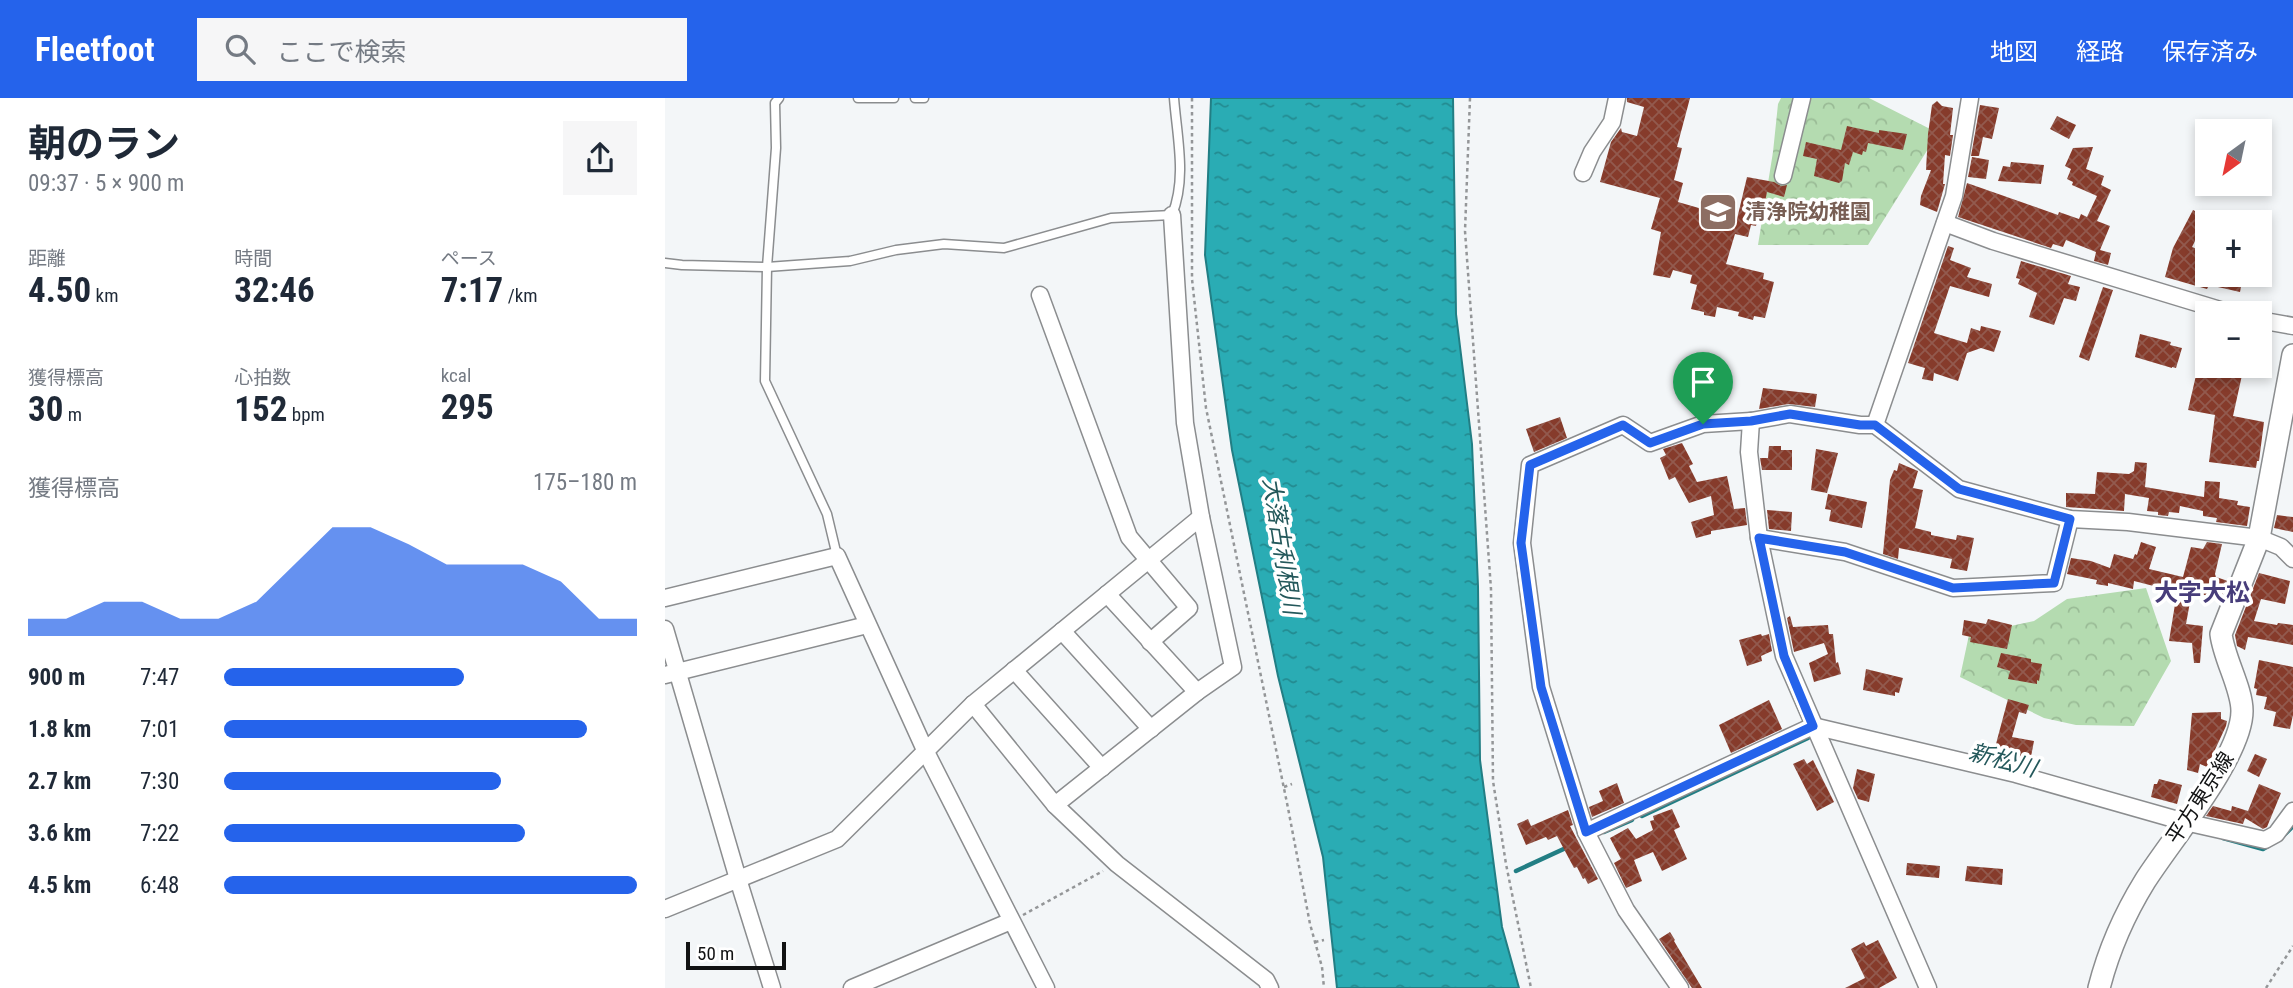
<!DOCTYPE html>
<html lang="ja">
<meta charset="utf-8">
<style>
body{margin:0;font-family:"Roboto Condensed","Noto Sans JP",sans-serif;background:#f6f6f7;color:#1f2937;height:100vh;display:flex;flex-direction:column;font-size:26px;white-space:nowrap}
*{box-sizing:border-box;margin:0}
p{font-size:23px;color:#747a83}
.icon{flex:none;width:38px;height:38px;fill:none;stroke:currentColor;stroke-width:2;stroke-linecap:round;stroke-linejoin:round}
.map{position:relative;flex:1;overflow:hidden}
.details{display:flex;flex-direction:column;background:#fff;width:665px}
.details>*{flex:none}
.needle{width:46px;rotate:213deg}
.fabs{position:absolute;left:1530px;top:21px;display:grid;gap:14px}
.fabs a{display:grid;place-items:center;width:77px;height:77px;border-radius:0px;background:#fff;box-shadow:0 4px 10px #0003;font-size:35px}
.scale{position:absolute;left:21px;bottom:18px;width:100px;box-sizing:border-box;padding-left:7px;border:4px solid #111213;border-top:0;font-size:19px;line-height:24px;white-space:nowrap;color:#111213;-webkit-text-stroke:5px #fff;paint-order:stroke}
.pin{position:absolute;display:grid;place-items:center;width:60px;height:60px;color:#fff;margin:-72px -30px;border-radius:50% 50% 50% 0;rotate:-45deg;box-shadow:0 0 7px #0007}
.pin .icon{rotate:45deg}
.round{display:grid;place-items:center;flex:none;width:74px;height:74px;border-radius:0px;background:#f6f6f7}
.summary{display:flex;align-items:center;justify-content:space-between;height:119px;padding:0 28px}
h1{font-size:38px;font-weight:700;line-height:52px}
.stats{display:grid;grid-template-columns:repeat(3,1fr);gap:10px;height:119px;padding:7px 28px}
.stats div{display:grid;align-content:center}
.stats b{font-size:35px;font-weight:700}
.stats small{font-size:19px;font-weight:400}
.stats p{font-size:19px}
.chart{height:196px;padding:14px 28px}
.chart p{display:flex;justify-content:space-between}
.chart svg{width:100%;height:126px;margin-top:7px;fill:#2563eb;opacity:.7}
ul{padding:0 28px;list-style:none;font-size:23px}
li{display:grid;grid-template-columns:112px 84px 1fr;align-items:center;height:52px}
li i{height:18px;border-radius:9px;background:#2563eb}
header{display:flex;align-items:center;gap:42px;box-sizing:border-box;height:98px;padding:0 35px;background:#2563eb;color:#fff}
header strong{font-size:33px}
nav{display:flex;gap:38px;margin-inline-start:auto;font-size:24px}
.search{width:490px;height:63px;background:#f6f6f7;display:flex;align-items:center;gap:18px;box-sizing:border-box;padding:0 24px;border-radius:0px;color:#747a83;font-size:26px}
main{display:flex;flex:1;min-height:0}
.map>svg:first-child{display:block}
</style>
<header>
<strong>Fleetfoot</strong>
<div class="search"><svg class="icon" aria-label="search" viewBox="0 0 24 24"><circle cx="10" cy="10" r="6"/><path d="M15 15l6 6"/></svg>ここで検索</div>
<nav><a>地図</a><a>経路</a><a>保存済み</a></nav>
</header>
<main>
<section class="details">
<div class="summary"><div><h1>朝のラン</h1><p>09:37 · 5 × 900 m</p></div><a class="round"><svg class="icon" aria-label="share" viewBox="0 0 24 24"><path d="M12 15V3M7 8l5-5 5 5M5 13v7h14v-7"/></svg></a></div>
<div class="stats">
<div><p>距離</p><b>4.50<small> km</small></b></div>
<div><p>時間</p><b>32:46</b></div>
<div><p>ペース</p><b>7:17<small> /km</small></b></div>
</div>
<div class="stats">
<div><p>獲得標高</p><b>30<small> m</small></b></div>
<div><p>心拍数</p><b>152<small> bpm</small></b></div>
<div><p>kcal</p><b>295</b></div>
</div>
<div class="chart"><p><span>獲得標高</span>175–180 m</p>
<svg viewBox="0 0 160 44" preserveAspectRatio="none"><path d="M0 44V38L10 38L20 32L30 32L40 38L50 38L60 32L70 19L80 6L90 6L100 12L110 19L120 19L130 19L140 25L150 38L160 38V44z"/></svg>
</div>
<ul>
<li><b>900 m</b>7:47<i style="width:58%"></i></li>
<li><b>1.8 km</b>7:01<i style="width:88%"></i></li>
<li><b>2.7 km</b>7:30<i style="width:67%"></i></li>
<li><b>3.6 km</b>7:22<i style="width:73%"></i></li>
<li><b>4.5 km</b>6:48<i style="width:100%"></i></li>
</ul>
</section>
<div class="map">
<svg width="1628" height="890" viewBox="0 0 1628 890">
<defs>
<pattern id="forest-crowns" width="20" height="18" patternUnits="userSpaceOnUse" patternTransform="scale(1.75)"><rect width="20" height="18" fill="#b4dbb0"/><path d="M2 6a3 3 0 1 1 6 0M12 15a3 3 0 1 1 6 0" fill="none" stroke="#9abb96"/></pattern>
<pattern id="water-ripples" width="26" height="14" patternUnits="userSpaceOnUse" patternTransform="scale(1.75)"><rect width="26" height="14" fill="#2aacb4"/><path d="M2 4q2-2 4 0t4 0M15 11q2-2 4 0t4 0" fill="none" stroke="#238b91"/></pattern>
<pattern id="building-cross-hatch" width="8" height="8" patternUnits="userSpaceOnUse" patternTransform="scale(1.75)"><rect width="8" height="8" fill="#863b2b"/><path d="M0 0l8 8M0 8l8-8" fill="none" stroke="#925a4e"/></pattern>
</defs>
<rect width="100%" height="100%" fill="#f3f6f8"/>
<g fill="url(#forest-crowns)">
<path d="M1116 0H1204L1273 35 1203 147H1093L1108 54 1113 6Z"/>
<path d="M1481 490 1506 563 1469 628 1411 627 1379 620 1295 579 1304 537 1369 523 1402 501Z"/>
</g>
<path fill="url(#water-ripples)" stroke="#227e84" stroke-width="2" d="M546 0H788L791 216 807 346 813 488 815 662 837 829 854 890H672L658 759 613 578 567 352 540 157Z"/>
<g fill="none" stroke-linecap="round" stroke-linejoin="round">
<g stroke="#227e84" stroke-width="4.5">
<path d="M977 718 1143 640"/>
<path d="M939 734 967 722"/>
<path d="M1619 737 1628 728"/>
<path d="M1558 740 1598 751 1603 748"/>
<path d="M851 773 903 749"/>
</g>
</g>
<g fill="url(#building-cross-hatch)">
<path d="M962 0H1025L1012 49 1017 50 1009 82 1018 85 1013 104 1072 121 1082 79 1109 84 1116 88 1122 87 1119 99 1102 94 1100 104 1097 103 1091 128 1086 127 1083 139 1070 136 1061 166 1099 175 1098 181 1109 184 1100 220 1089 218 1088 222 1073 218 1074 214 1052 209 1050 219 1039 217V214L1026 211 1032 187 1025 185 1027 177 1008 172 1005 180 988 177 996 134 986 131 995 100 935 84 946 44 956 30 957 34 972 38 979 9 962 4Z"/>
<path d="M1272 3 1277 8 1288 10 1285 37H1288L1285 58 1280 57 1278 86H1280L1272 114 1255 107 1256 98 1266 72H1261L1263 36 1267 7Z"/>
<path d="M1315 7 1334 10 1327 41 1318 39 1314 58H1306Z"/>
<path d="M1392 18 1411 27 1404 41 1385 31Z"/>
<path d="M1182 28 1214 35V32L1242 36 1238 52 1203 45 1201 54 1198 53 1197 57 1188 54 1184 67 1180 65 1177 83 1174 85 1149 78 1152 61 1138 58 1141 44 1176 52Z"/>
<path d="M1428 49 1421 71 1439 78 1436 87 1446 92 1432 123 1445 128 1435 152 1446 155 1443 167 1429 163 1431 154 1401 142 1398 149 1388 146 1386 150 1293 119 1302 85 1393 117 1394 114 1414 121 1416 116 1422 119 1432 98 1407 87 1408 84 1402 81 1406 71 1400 68 1408 50Z"/>
<path d="M1307 59 1324 62 1321 81 1303 79Z"/>
<path d="M1346 64 1379 67 1376 86 1333 83 1338 68 1345 69Z"/>
<path d="M1528 112 1542 119 1527 149 1532 151 1531 153 1542 156V177H1563L1574 179 1573 183 1577 184 1575 194 1544 187 1542 191 1500 179 1508 150Z"/>
<path d="M1283 148 1289 150 1285 162 1306 170 1302 179 1327 186 1324 199 1285 188 1269 235 1302 245 1306 230 1315 233 1316 228 1336 233 1329 254 1316 250 1302 255 1293 283 1269 275 1268 283 1257 281 1260 270 1243 265Z"/>
<path d="M1356 163 1406 178 1403 186 1415 189 1411 203 1399 200 1389 227 1364 219 1372 195 1353 186 1355 181 1351 180Z"/>
<path d="M1438 189 1448 192 1424 263 1414 259Z"/>
<path d="M1475 236 1506 244 1505 247 1517 250 1511 270 1507 269V270L1470 259Z"/>
<path d="M1538 247H1542V268H1579L1568 318 1599 324 1594 363H1592L1591 370 1544 364 1550 317 1523 312Z"/>
<path d="M1098 290 1152 296 1150 309 1124 306 1094 311Z"/>
<path d="M895 319 902 340 869 354 861 331Z"/>
<path d="M1017 345 1028 366 1024 368 1032 384 1062 378 1069 411 1080 410 1082 427 1046 433V436L1031 440 1026 424 1049 417 1046 398 1024 405 1010 379 1004 382 995 360 1001 357 998 351Z"/>
<path d="M1104 348H1116V352H1127V372H1097L1095 360H1103Z"/>
<path d="M1151 351 1173 355 1162 395 1146 392Z"/>
<path d="M1470 364 1482 365 1480 389 1539 399 1540 383 1555 384 1554 400 1573 403 1572 407 1585 409 1582 428 1551 424 1552 420 1538 418V413L1515 408 1514 415 1504 414 1503 418 1493 417V414L1482 413 1484 400 1460 396 1459 413 1401 409V395L1430 396 1432 374 1464 376 1469 373Z"/>
<path d="M1234 365 1253 373 1248 390 1258 392 1250 430 1266 434V437L1291 442 1292 437 1309 440 1302 473 1285 470 1287 461 1234 450 1233 461 1218 456 1225 382 1229 372 1232 373Z"/>
<path d="M1163 396 1202 404 1197 430 1164 423 1166 412 1160 411Z"/>
<path d="M1102 412 1127 414 1126 433 1104 431Z"/>
<path d="M1612 417 1628 419V434L1609 430Z"/>
<path d="M1476 444 1491 449 1484 471 1518 479 1526 449 1538 451 1542 444 1557 446 1550 476 1551 479 1563 483 1555 502 1527 493 1521 526 1538 528 1535 565H1529L1527 545 1504 543 1512 494 1469 483 1468 491 1443 485V488L1431 486 1432 482 1402 476 1406 460 1426 463 1445 470 1449 456 1468 461 1470 456 1472 457Z"/>
<path d="M1594 475 1625 483 1620 506 1596 501 1589 523 1612 527 1613 525 1628 527V547L1583 539 1580 552 1572 548 1570 537Z"/>
<path d="M1125 518 1128 529 1163 527 1164 536H1168L1171 565 1173 564 1176 576 1149 584 1144 565 1163 556 1159 545 1129 554 1122 520Z"/>
<path d="M1323 521 1347 527 1342 551 1305 544 1306 539 1297 537 1299 522 1321 526Z"/>
<path d="M1096 536 1097 538 1104 536 1107 553 1096 558 1097 563 1082 568 1074 542Z"/>
<path d="M1336 555 1366 561V564L1377 566 1374 583 1372 582V586L1343 581 1345 573 1332 569Z"/>
<path d="M1594 562 1628 569V617L1625 631 1608 628 1611 614 1599 611 1602 599 1591 597 1592 591 1589 590Z"/>
<path d="M1201 571 1238 580 1234 595 1230 594V598L1198 592Z"/>
<path d="M1343 601 1364 607 1361 616 1354 614 1347 639 1369 643 1365 664 1328 657Z"/>
<path d="M1104 602 1117 631 1066 655 1054 627Z"/>
<path d="M1556 614V621L1562 623 1561 628 1542 669 1535 666 1533 675 1522 672 1527 615Z"/>
<path d="M1590 656 1602 661 1594 679 1582 673Z"/>
<path d="M1139 661 1142 666 1148 662 1169 704 1152 713 1128 666Z"/>
<path d="M1192 671 1210 676 1204 704 1193 701 1188 690Z"/>
<path d="M1494 681 1517 687 1512 706 1486 699 1489 686H1492Z"/>
<path d="M952 685 959 705 927 719 924 709 938 703 934 693Z"/>
<path d="M1594 686 1616 695 1602 729 1598 731 1580 720 1578 726 1541 718 1548 708 1566 713 1567 708 1583 713Z"/>
<path d="M1007 711 1015 729 1009 732 1022 761 997 773 988 754 969 762 977 783 961 790 949 765 956 761 945 740 963 730 971 741 988 732 985 723 989 722 988 718Z"/>
<path d="M903 712 908 727 905 728 933 781 923 786 920 780 918 781 912 769 909 770 892 738 883 742 881 739 861 747 852 726 863 721 866 728Z"/>
<path d="M1242 765 1275 768 1274 780 1241 777Z"/>
<path d="M1302 768 1338 771 1337 787 1300 783Z"/>
<path d="M1005 834 1010 842 1009 843 1037 890H1027L994 841Z"/>
<path d="M1213 842 1232 880 1214 890H1180L1200 880 1186 851 1199 844 1201 848Z"/>
</g>
<g fill="none" stroke-linecap="round" stroke-linejoin="round">
<g stroke="#8b8d8f" stroke-width="11">
<g id="service">
<path d="M114 0 110 5 111 50 102 169 100 283 162 416 172 458"/>
<path d="M193 0H229"/>
<path d="M250 0H259"/>
<path d="M0 165 17 167 102 169 185 163 231 152 279 146 339 150 446 120 507 117C522 80 512 39 509 0"/>
</g>
</g>
<g stroke="#8b8d8f" stroke-width="19">
<g id="minor">
<path d="M918 75 927 54 947 24 952 0"/>
<path d="M1118 78 1137 0"/>
<path d="M1280 125 1328 143 1565 215"/>
<path d="M375 197 464 439 524 510 485 544"/>
<path d="M1594 222 1628 228"/>
<path d="M1086 323 1084 354 1094 440 1119 558 1263 890"/>
<path d="M1210 327 1289 98 1305 0"/>
<path d="M1094 440 1180 454 1288 490 1389 485 1405 421"/>
<path d="M442 496 532 594"/>
<path d="M0 500 172 458 260 652 381 890"/>
<path d="M0 531 73 781 107 890"/>
<path d="M397 533 486 631"/>
<path d="M349 572 437 670"/>
<path d="M0 577 202 527"/>
<path d="M308 606 390 707 452 766 601 882 605 890"/>
<path d="M390 707 532 594 568 569 536 419 520 325 507 117"/>
<path d="M921 734 1148 628 1351 676 1520 724 1600 742 1611 736 1628 713"/>
<path d="M0 811 172 741 308 606 536 419"/>
<path d="M187 890 346 823"/>
<path d="M1015 890 961 812 921 734 876 589 857 445 865 367 958 327 985 345 1038 326 1086 323 1125 316 1195 327H1210L1294 391 1405 421 1463 424 1594 440 1616 449 1628 461"/>
</g>
</g>
<g stroke="#8b8d8f" stroke-width="24">
<path id="secondary" d="M1434 890C1444 851 1459 817 1480 783 1506 742 1577 658 1577 613 1577 590 1559 561 1556 536L1594 440 1628 257"/>
</g>
<g stroke="#949698" stroke-width="2.5" stroke-dasharray="3.5 3.5" stroke-linecap="butt">
<path d="M527 0V181L541 310 623 710 645 826 657 869 659 890"/>
<path d="M805 0 800 133 826 491 828 683 841 766 866 890"/>
<path d="M619 689 627 686"/>
<path d="M358 817 438 773"/>
<path d="M650 844 659 842"/>
<path d="M1601 890 1628 848"/>
</g>
<use href="#service" stroke="#fff" stroke-width="8"/>
<use href="#minor" stroke="#fff" stroke-width="16"/>
<use href="#secondary" stroke="#fff" stroke-width="21"/>
</g>
<g fill="none" stroke-linecap="round" stroke-linejoin="round">
<g stroke="#fff" stroke-width="14">
<path id="route" d="M1125 316 1195 327H1210L1294 391 1405 421 1389 485 1288 490 1180 454 1094 440 1119 558 1148 628 921 734 876 589 856 445 865 367 958 327 985 345 1038 326 1086 323Z"/>
</g>
<use href="#route" stroke="#2563eb" stroke-width="9"/>
</g>
<defs>
<g id="school-square" transform="scale(2.0125)"><rect x="-9" y="-9" width="18" height="18" rx="4" fill="#8d6e63" stroke="#fff"/><path d="M0-5L7-2L0 1L-7-2ZM-4 1L0 2.5L4 1V4Q0 6-4 4Z" fill="#fff"/></g>
</defs>
<g fill-rule="evenodd">
<use href="#school-square" x="1053" y="114"/>
</g>
<g text-anchor="middle" stroke-width="7" stroke-linejoin="round" paint-order="stroke">
<g font-size="21" font-weight="bold" fill="#785e54" stroke="#fff" text-anchor="start">
<text x="1080" y="121">清浄院幼稚園</text>
</g>
<g font-size="21" fill="#111213" stroke="#fff">
<text transform="translate(1535 700) rotate(-57)" y="7">平方東京線</text>
</g>
<g font-size="23" font-style="italic" fill="#24585b" stroke="#fff">
<text transform="translate(617 448) rotate(81)" y="8">大落古利根川</text>
<text transform="translate(1338 662) rotate(15)" y="8">新松川</text>
</g>
<g font-size="24" font-weight="bold" fill="#473d7a" stroke="#fff">
<text x="1537" y="503">大字大松</text>
</g>
</g>
</svg>
<div class="fabs">
<a><svg class="needle" viewBox="-14 -14 28 28"><path d="M0-13l5 13h-10z" fill="#e53935"/><path d="M0 13l5-13h-10z" fill="#747a83"/></svg></a>
<a>+</a>
<a>−</a>
</div>
<div class="scale">50 m</div>
<div class="pin" style="left:1038px;top:326px;background:#1e9e55"><svg class="icon" aria-label="arrive" viewBox="0 0 24 24"><path d="M6 21V4h12l-3 4 3 4H6"/></svg></div>
</div>
</main>
